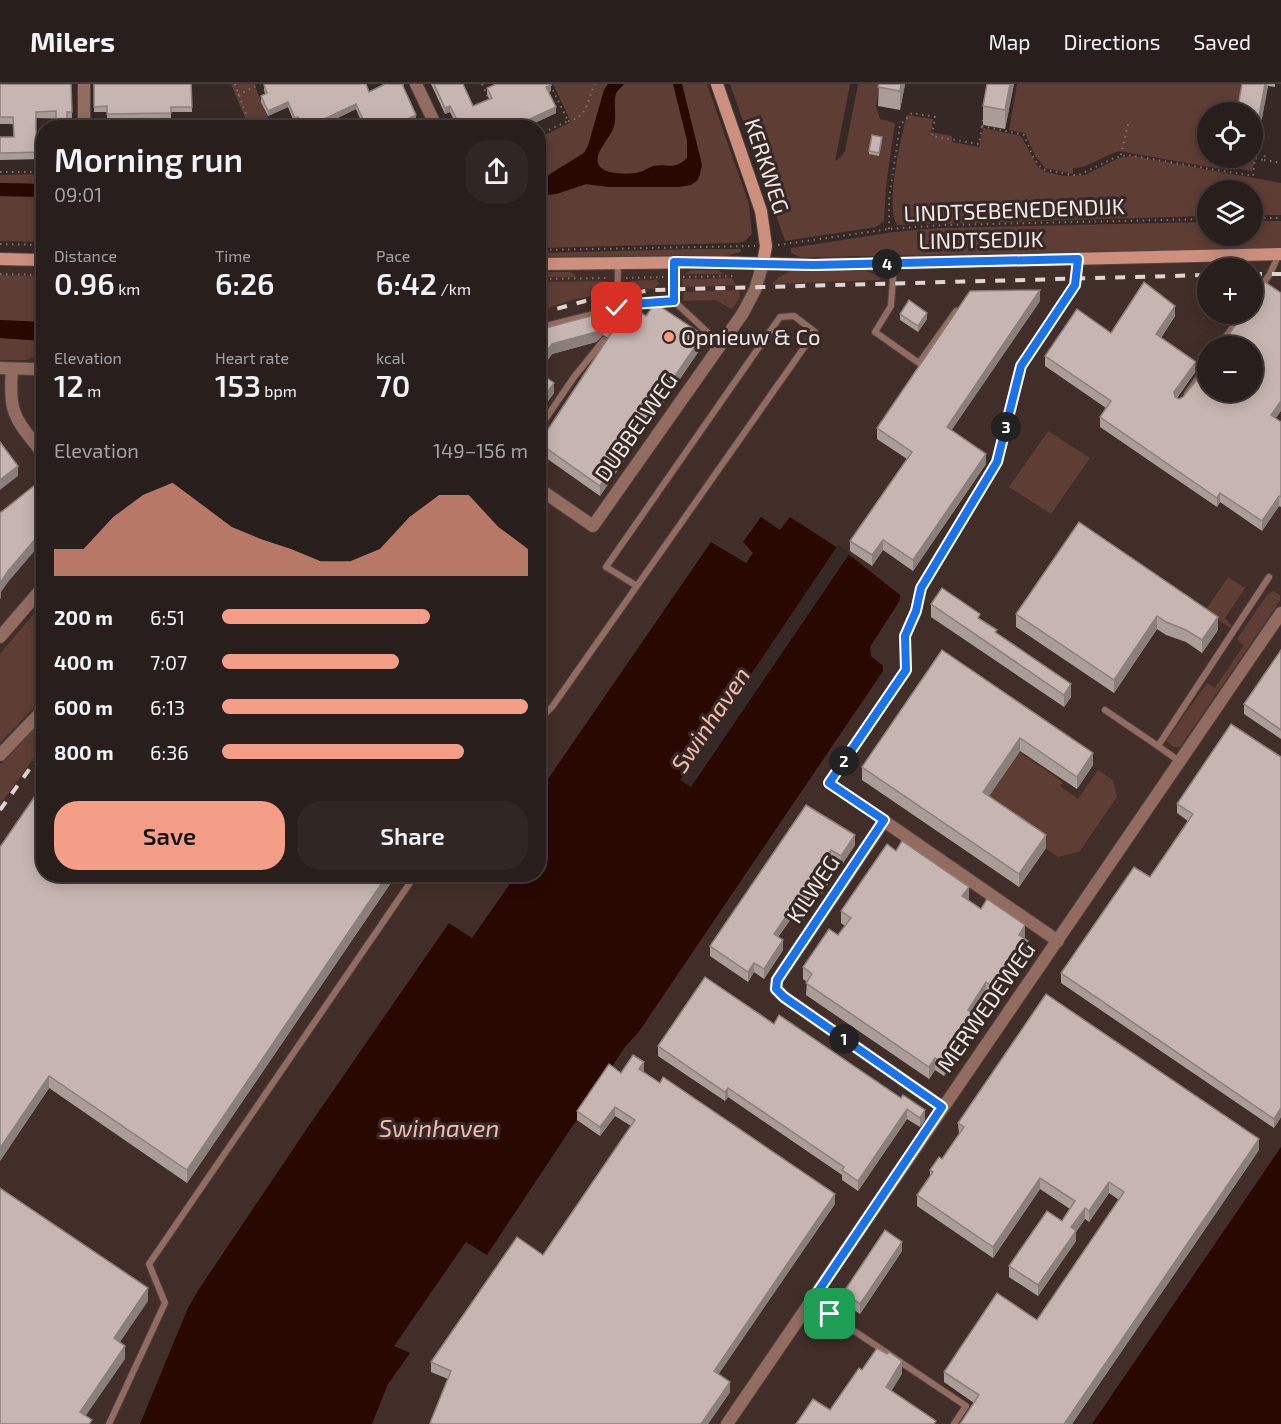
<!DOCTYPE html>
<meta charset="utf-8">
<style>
body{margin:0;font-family:"Exo 2",sans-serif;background:#302725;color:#f1f3f6;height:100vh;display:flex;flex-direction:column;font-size:22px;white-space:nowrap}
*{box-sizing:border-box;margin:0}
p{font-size:20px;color:#a5a2a3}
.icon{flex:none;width:33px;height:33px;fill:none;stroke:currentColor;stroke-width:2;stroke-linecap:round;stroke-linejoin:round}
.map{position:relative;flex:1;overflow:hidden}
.details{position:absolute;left:36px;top:36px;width:510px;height:762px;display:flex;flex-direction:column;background:#281e1c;border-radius:24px;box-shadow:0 3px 15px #0003,0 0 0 2px #443c3b}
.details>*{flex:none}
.controls{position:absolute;left:1197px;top:18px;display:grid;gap:12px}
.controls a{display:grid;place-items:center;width:66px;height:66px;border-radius:50%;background:#281e1c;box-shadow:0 3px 15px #0003,0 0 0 2px #443c3b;font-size:30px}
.pin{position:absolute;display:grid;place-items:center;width:51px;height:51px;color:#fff;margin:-26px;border-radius:12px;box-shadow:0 3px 9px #0006}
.km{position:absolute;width:30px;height:30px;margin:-15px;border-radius:50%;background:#222;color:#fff;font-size:16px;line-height:30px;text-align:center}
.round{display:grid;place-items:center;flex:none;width:63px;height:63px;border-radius:24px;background:#302725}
.overview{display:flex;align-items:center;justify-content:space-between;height:102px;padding:0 18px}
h1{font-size:33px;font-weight:600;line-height:45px}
.figures{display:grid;grid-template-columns:repeat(3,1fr);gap:9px;height:102px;padding:6px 18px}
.figures div{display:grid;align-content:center}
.figures b{font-size:30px;font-weight:600}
.figures small{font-size:16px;font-weight:400}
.figures p{font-size:16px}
.chart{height:168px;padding:12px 18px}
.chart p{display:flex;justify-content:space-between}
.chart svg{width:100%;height:108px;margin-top:6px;fill:#f49e87;opacity:.7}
.primary-button{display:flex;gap:12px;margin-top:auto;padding:12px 18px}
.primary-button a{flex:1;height:69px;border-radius:24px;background:#f49e87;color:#111;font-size:24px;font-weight:600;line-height:69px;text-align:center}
.primary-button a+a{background:#302725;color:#f1f3f6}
ul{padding:0 18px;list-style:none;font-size:20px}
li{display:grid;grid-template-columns:96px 72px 1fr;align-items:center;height:45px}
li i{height:15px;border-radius:8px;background:#f49e87}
header{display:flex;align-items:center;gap:36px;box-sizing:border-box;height:84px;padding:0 30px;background:#281e1c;border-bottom:2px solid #443c3b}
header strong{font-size:28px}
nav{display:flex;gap:33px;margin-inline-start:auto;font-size:21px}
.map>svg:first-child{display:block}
</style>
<header>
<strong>Milers</strong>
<nav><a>Map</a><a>Directions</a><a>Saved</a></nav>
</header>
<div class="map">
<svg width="1281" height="1340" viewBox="0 0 1281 1340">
<rect width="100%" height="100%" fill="#362825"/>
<path fill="#422e28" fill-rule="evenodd" d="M0 171 43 172 44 790H538L539 175 805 173 1281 175V1340H0ZM1208 184H1252V230H1208ZM1208 262H1252V308H1208Z"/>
<g fill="#5e3d34">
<path d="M231 0H256L255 2 272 43H249Z"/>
<path d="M553 0H608L604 6 588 62 584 69 551 89 550 110H557L586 100 609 103 691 101 700 92 702 81 682 0H707L749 120 752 150 745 157 737 159 539 164V54L571 38Z"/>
<path d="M624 0H673L687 56 688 72C678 87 666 80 651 83 646 84 643 88 638 89 628 90 600 92 597 78 596 67 609 54 613 45 618 33 613 21 616 8Z"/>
<path d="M730 0H850L835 77 840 74 845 67 858 0H880L876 22 880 35 895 39 886 102 884 137 876 143 785 157Z"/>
<path d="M1017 0H1243L1237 28H1208V74H1245L1255 75 1252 87 1228 83 1227 86 1118 67 1083 83 1073 84V90L1045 84 1035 72 1025 49 1009 46Z"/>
<path d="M907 31 933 35 931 48 952 52V58L979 63 983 44 1021 52 1038 83 1046 88 1065 92 1085 91 1119 74 1133 72 1281 99V131H1253L1252 106H1208L1207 132 897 141C885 123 901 52 907 31Z"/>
<path d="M43 90V100L0 99V91Z"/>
<path d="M0 112 43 113V158L0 157Z"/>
<path d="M1253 137H1281V164L825 173H800L791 169V164L894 148 938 144 1207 138 1208 152H1252Z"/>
<path d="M695 165H741V168L729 171 539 173V169Z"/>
<path d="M691 186H717L724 190H685Z"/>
<path d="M792 187H866L876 191 881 196 772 200 780 192Z"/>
<path d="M539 188H571L576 193H539Z"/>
<path d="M0 191 43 192V238L0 236Z"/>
<path d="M731 194 736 201 683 203 682 195Z"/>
<path d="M657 196 659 199 654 205 629 204 630 197Z"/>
<path d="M607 197 610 207 608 209 572 216 539 227V198Z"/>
<path d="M739 206 740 213 732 225 715 216 683 217 684 208Z"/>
<path d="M0 254 43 257V270L26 276H0Z"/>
<path d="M1048 347 1090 374 1051 430 1009 403Z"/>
<path d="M1228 493 1245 504 1225 534 1232 542 1230 544 1205 527Z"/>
<path d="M1273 507 1280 511V517L1180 663H1173L1166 657 1207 599 1215 604 1244 561 1237 555 1267 511Z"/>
<path d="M43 519V614L0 659V570Z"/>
<path d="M43 634V661L0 721V681Z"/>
<path d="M1019 668 1063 698 1060 702 1078 715 1098 686 1113 696 1117 713 1079 768 1058 773 983 721Z"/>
</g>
<g fill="#290802">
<path d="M608 0H624L616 9C612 21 618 33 613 45 609 55 595 68 598 79 601 91 630 91 640 88 645 87 648 84 653 82 667 79 674 87 687 74V56L673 0H682L702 81 698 96 691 101 679 103H609L586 100 556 110 539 112V97L584 69 588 62 604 6Z"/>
<path d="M0 99 43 100V113L0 112Z"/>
<path d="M0 236 43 238V257L0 254Z"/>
<path d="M761 433 780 446 790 433 852 473 900 511V516L870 563 871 572 883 582V587L638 949 625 963 487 1171 466 1158 394 1262 410 1269 388 1300 372 1340H140L188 1224 199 1205 308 1043 449 839 472 854 516 791 538 790 539 708 711 458 746 479 753 469 743 458Z"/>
<path d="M1281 1063V1340H1092Z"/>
</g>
<path fill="#362825" d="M838 461 850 469 691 703 680 696Z"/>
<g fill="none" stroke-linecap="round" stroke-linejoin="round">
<g stroke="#504340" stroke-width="8">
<g id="service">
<path d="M674 179V217L720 260"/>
<path d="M894 180 891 222 875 248 919 279 956 227"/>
<path d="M1252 215 1270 190 1279 170"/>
<path d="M614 236 617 224 618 180"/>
<path d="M542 243 633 220 674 217"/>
<path d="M1219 262 1242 230"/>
<path d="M1187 310 1208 280"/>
<path d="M538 346 574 293 604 256"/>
<path d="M1105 626 1158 662 1269 493"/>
<path d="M538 637 552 623 815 248 794 232 780 233 606 483 637 502"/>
<path d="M1158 662 1179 677"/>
<path d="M884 737 829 699 906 586 905 552 917 527 921 504 997 378 1021 282 1075 201 1078 175"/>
<path d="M811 1218 966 1322 954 1340"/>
<path d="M109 1340 165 1219 149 1180 416 790"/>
</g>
</g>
<g stroke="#504340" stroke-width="14">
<g id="minor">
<path d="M84 0V44"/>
<path d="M416 0 437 44"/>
<path d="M0 284 34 285 44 282"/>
<path d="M12 285C8 332 16 335 44 371"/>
<path d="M538 404 593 442 743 229 755 206 763 179"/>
<path d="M0 553 44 502"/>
<path d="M942 1023 784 913 776 905 777 896 884 737 1058 857"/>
<path d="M727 1340 1281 529"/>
</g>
</g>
<g stroke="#504340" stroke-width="14">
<path id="tertiary" d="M0 671 44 625"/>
</g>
<g stroke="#504340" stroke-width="14">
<g id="secondary">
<path d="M717 0 761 127 766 162 763 179"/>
<path d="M0 175 44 176"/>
<path d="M538 180 718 178 814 181 1281 170"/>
</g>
</g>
<g stroke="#7e726f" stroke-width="2" stroke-dasharray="1.5 4.5" stroke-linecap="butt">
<path d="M235 0 251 44"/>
<path d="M482 0 489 16"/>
<path d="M238 11 260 0"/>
<path d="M984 30 982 42 1024 51 1034 75 1042 85 1071 91H1079L1114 74 1127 71 1253 92 1255 74 1264 76 1265 70"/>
<path d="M568 37C588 34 587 16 595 0"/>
<path d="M289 44 301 38"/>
<path d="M538 51 568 37 550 0"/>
<path d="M1121 71 1129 36"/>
<path d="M1264 76 1281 79"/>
<path d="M0 88H44"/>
<path d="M1252 134H1281"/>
<path d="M889 145V115L900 41 912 29 935 33 932 52 979 60 982 42"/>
<path d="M0 160 44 161"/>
<path d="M778 161 889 145 944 141 1208 135"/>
<path d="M538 166 755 162"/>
<path d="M0 190 44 191"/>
<path d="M683 193 737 192"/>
<path d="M626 194 665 193"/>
<path d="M538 195 608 194"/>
</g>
<use href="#service" stroke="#936c61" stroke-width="6"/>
<use href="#minor" stroke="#936c61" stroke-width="12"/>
<use href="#tertiary" stroke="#936c61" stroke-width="12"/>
<use href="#secondary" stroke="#cd8f7e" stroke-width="12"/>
<g stroke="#ded5d2" stroke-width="4" stroke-dasharray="10 10" stroke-linecap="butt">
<path d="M1252 190H1281"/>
<path d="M538 230 585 217 652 206 1208 191"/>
<path d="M0 726 44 665"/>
</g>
</g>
<g fill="#aa9c97">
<path d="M0 0H71L72 35 36 34V52H44V75L0 76V53H13V40H0Z"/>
<path d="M94 0H191L192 28H171V35L107 36V28H94Z"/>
<path d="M404 0 403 4 416 36 401 44H364L356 25 317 44H300L298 38 295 40 288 23 268 32 261 18V12L265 10 264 6V1L369 8Z"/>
<path d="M431 0H463L473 22 489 15 487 10V4L551 7 549 8 556 29 524 44H460L459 41 457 42 450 28 445 30Z"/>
<path d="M879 0H905L900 26 878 22Z"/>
<path d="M987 0H1014L1005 45 983 41V22Z"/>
<path d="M1242 0H1275V3L1268 2 1255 72H1252V28Z"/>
<path d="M882 56 879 72 869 70V67Z"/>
<path d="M1040 217 951 346 986 380 913 487 883 466 872 482 850 467V457L907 375 877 355V344Z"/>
<path d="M900 230 927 235 918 248 900 236Z"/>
<path d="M615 231 646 232 703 261 600 412 539 369V359L608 254 603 251 596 258 552 270 539 289 554 309 538 331V246Z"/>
<path d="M1175 232 1161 254 1196 287 1177 314 1179 315 1276 334 1281 338V423L1279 422 1262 447 1220 418 1217 423 1100 343V333L1106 324 1045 282V272L1111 249Z"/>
<path d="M44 303V324L39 318V306Z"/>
<path d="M1079 438 1218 546 1202 569 1186 558 1166 551 1157 545 1114 609 1016 543V530Z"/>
<path d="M931 520 980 535 1071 613 1064 623 931 533Z"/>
<path d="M942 566 1093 681 1077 705 1020 667 989 712 1046 764 1019 803 862 696V683Z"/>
<path d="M1281 566V655L1244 630V620Z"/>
<path d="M1281 673V1033L1274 1044 1061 899V889L1150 793 1188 737 1177 729V720Z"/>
<path d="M806 721 855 761 841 782 831 775 823 787 828 800 802 838 793 832 778 853 783 866 764 895 754 888 748 898 710 872V862Z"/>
<path d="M0 763 44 790H397L187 1099 49 1004 0 1077Z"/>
<path d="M969 815 968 816 1025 853 1024 855 1028 869 996 917 986 910 973 930 977 944 944 992 935 986 929 995 806 911 807 898 803 895V883L838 851 845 842 841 839V827Z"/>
<path d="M774 940 925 1036 920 1043 907 1035 858 1107 842 1096V1091L728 1013 725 1017 658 972V962Z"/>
<path d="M644 988 835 1120 718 1290 730 1308 708 1340H430L448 1295 431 1288V1278L543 1171 631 1042 615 1032 600 1052 577 1036V1027L621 989Z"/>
<path d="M958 1039 1259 1066 1072 1340H960L974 1319 944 1298V1288L1037 1236 1119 1116 1109 1109 1089 1138 1085 1135 1076 1148V1157L1038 1212 1009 1193V1182L1062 1137 1070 1125 1040 1105 993 1174 917 1122V1111L930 1092V1086L942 1075 959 1050Z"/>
<path d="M902 1167 860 1230 843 1218V1209Z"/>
</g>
<g fill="#8b7f7b">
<path d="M901 0H905L900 26V7Z"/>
<path d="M1010 0H1014L1005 45V26Z"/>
<path d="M1265 0H1268L1255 72V53Z"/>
<path d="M551 1V7L546 9V3Z"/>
<path d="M288 18V23L268 32V27Z"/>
<path d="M356 20V25L317 44H305Z"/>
<path d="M450 22V28L445 30V24Z"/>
<path d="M556 23V29L524 44H519V40Z"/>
<path d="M416 31V36L401 44H389Z"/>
<path d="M298 33V38L295 40V34Z"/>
<path d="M1040 206V217L947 353V343Z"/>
<path d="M1175 222V232L1156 260V250Z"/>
<path d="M927 229V235L918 248V242Z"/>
<path d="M603 241V251L596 258 552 270 538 289V279L552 260Z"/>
<path d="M616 242 609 254V244Z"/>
<path d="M703 251V261L600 412V402Z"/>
<path d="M1196 278V287L1174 317V308Z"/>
<path d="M554 299V309L538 331V321Z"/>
<path d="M1281 317V327L1271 341V331Z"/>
<path d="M986 370V380L913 487V476Z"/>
<path d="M18 382V392L0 406V396Z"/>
<path d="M1220 409V418L1217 423V414Z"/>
<path d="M1279 412V422L1262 447V437Z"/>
<path d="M44 445V456L8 498 1 508V514L0 515V499L8 487Z"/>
<path d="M883 456V466L872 482V471Z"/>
<path d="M1157 532V545L1114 609V596Z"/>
<path d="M1218 533V546L1202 569V556Z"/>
<path d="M1071 600V613L1064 623V611Z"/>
<path d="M1020 654V667L983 721V708Z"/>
<path d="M1093 669V681L1077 705V693Z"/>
<path d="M855 751V761L841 782V772Z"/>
<path d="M1046 751V764L1019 803V790Z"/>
<path d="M831 766V775L819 793V784Z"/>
<path d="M388 790H397L187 1099V1086Z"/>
<path d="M828 790V800L802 838V829Z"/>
<path d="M969 803V815L962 824V812Z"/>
<path d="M793 822V832L774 859V850Z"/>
<path d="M1025 841V853L1019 863V851Z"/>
<path d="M783 856V866L764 895V885Z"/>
<path d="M1028 857V869L996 917V905Z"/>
<path d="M754 879V888L748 898V888Z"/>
<path d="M986 898V910L968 938V926Z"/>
<path d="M977 932V944L944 992V980Z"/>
<path d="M935 974V986L929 995V983Z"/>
<path d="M644 978V988L639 995V985Z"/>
<path d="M49 992V1004L0 1077V1064Z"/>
<path d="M728 1004V1013L725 1017V1008Z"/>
<path d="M615 1023V1032L600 1052V1043Z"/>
<path d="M1281 1024V1033L1274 1044V1035Z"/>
<path d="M907 1025V1035L858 1107V1097Z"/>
<path d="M925 1026V1036L920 1043V1034Z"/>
<path d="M1259 1055V1066L1072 1340H1064Z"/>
<path d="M1040 1094V1105L993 1174V1163Z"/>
<path d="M1109 1098V1109L1089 1138V1127Z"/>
<path d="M835 1110V1120L714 1297V1287Z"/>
<path d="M1085 1124V1135L1076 1148V1157L1038 1212V1201L1071 1143Z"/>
<path d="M902 1158V1167L860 1230V1220Z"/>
<path d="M148 1204V1217L114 1267V1254Z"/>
<path d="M125 1262V1275L80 1340V1328Z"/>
<path d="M902 1277V1290L886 1316V1303Z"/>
<path d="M730 1298V1308L708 1340H701Z"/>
</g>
<g fill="#c6b5b0" stroke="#8b7f7b" stroke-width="1.5">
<path d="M0 0H71L72 28H67V44H56V27L36 28V52H44V68L0 69V53H14L13 33H0Z"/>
<path d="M94 0H191L192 23H171V29L107 30V22L94 23Z"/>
<path d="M265 0H366L369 8 385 0H402L416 31 389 44H367L356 20 305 44H303L298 33 295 34 288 18 268 27 261 12 267 9 264 1Z"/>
<path d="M434 0H463L473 22 492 14 487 4 496 0H550L551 1 546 3 556 23 519 40 520 44H462L459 35 457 36 450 22 445 24Z"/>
<path d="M879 0H901L900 7 878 3Z"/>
<path d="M987 0H1010L1005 26 983 22Z"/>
<path d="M1242 0H1265L1255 53H1252V28H1237Z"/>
<path d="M872 51 882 53 879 69 869 67Z"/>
<path d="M1144 198 1175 222 1156 250 1196 278 1174 308 1175 313 1179 315 1183 313 1208 282V308H1252V262H1221L1243 230H1252V216L1265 198 1281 209V317L1271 331 1281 338V413L1279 412 1262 437 1220 409 1217 414 1100 333 1111 317 1045 272 1077 225 1111 249Z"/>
<path d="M1040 206 947 343 986 370 913 476 883 456 872 471 850 457 912 368 877 344 970 207Z"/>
<path d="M909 216 927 229 918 242 900 230Z"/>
<path d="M655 219 703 251 600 402 539 359 616 242 609 244 603 241 596 248 552 260 538 279V246L609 227 615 231 620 224 630 221 646 232Z"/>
<path d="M538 288 554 299 538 321Z"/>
<path d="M44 303V312L39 306Z"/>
<path d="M0 358 18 382 0 396Z"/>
<path d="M40 397 44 401V445L8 487 0 499V429Z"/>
<path d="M1079 438 1218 533 1202 556 1186 546 1166 538 1157 532 1114 596 1016 530Z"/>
<path d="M942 504 980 530 978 534 997 546 995 548 1071 600 1064 611 931 520Z"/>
<path d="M942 566 1093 669 1077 693 1020 654 983 708 1046 751 1019 790 862 683Z"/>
<path d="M1281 566V646L1244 620Z"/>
<path d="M1231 640 1281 673V1024L1274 1035 1061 889 1134 783 1150 793 1193 730 1177 720Z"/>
<path d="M44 699V790H388L187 1086 49 992 0 1064V763Z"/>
<path d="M806 721 855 751 841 772 831 766 819 784 828 790 802 829 793 822 774 850 783 856 764 885 754 879 748 888 710 862Z"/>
<path d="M902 757 969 803 962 812 971 818 981 825 987 815 1025 841 1019 851 1028 857 996 905 986 898 968 926 977 932 944 980 935 974 929 983 806 899 812 890 803 883 829 845 838 851 851 834 841 827 887 760 896 767Z"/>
<path d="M705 893 774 940 779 931 901 1014 903 1011 925 1026 920 1034 907 1025 858 1097 842 1086 844 1083 728 1004 725 1008 658 962Z"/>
<path d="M1046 910 1259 1055 1064 1340H960L979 1311 944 1288 997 1209 1037 1236 1124 1108 1109 1098 1089 1127 1085 1124 1071 1143 1076 1147 1038 1201 1009 1182 1047 1127 1062 1137 1075 1117 1040 1094 993 1163 917 1111 933 1088 930 1086 939 1073 942 1075 964 1043 958 1039Z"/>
<path d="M633 971 644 978 639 985 660 999 663 993 835 1110 714 1287 730 1298 701 1340H433L430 1339 451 1287 431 1278 517 1153 543 1171 635 1036 615 1023 600 1043 577 1027 609 980 621 989Z"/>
<path d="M0 1104 148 1204 114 1254 125 1262 80 1328 92 1336 89 1340H0Z"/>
<path d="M885 1146 902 1158 860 1220 843 1209Z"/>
<path d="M877 1264 887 1270 889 1268 902 1277 886 1303 936 1337 934 1340H796L813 1315 830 1326 859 1284 862 1286Z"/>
</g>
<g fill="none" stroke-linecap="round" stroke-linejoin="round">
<g stroke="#fff" stroke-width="12">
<path id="route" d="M617 224 633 220 674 217V178L814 181 1078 175 1075 201 1021 282 997 378 921 504 916 527 905 552 906 586 829 699 884 736 777 896 776 905 784 913 942 1023 811 1218 830 1230"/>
</g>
<use href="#route" stroke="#1a73e8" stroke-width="8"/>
</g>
<circle fill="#f49e87" stroke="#362825" stroke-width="2" cx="669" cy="253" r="6"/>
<g text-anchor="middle" stroke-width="6" stroke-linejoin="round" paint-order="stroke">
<g font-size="22" fill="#f3eae7" stroke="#362825">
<text transform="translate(767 82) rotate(72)" y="8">KERKWEG</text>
<text transform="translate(1014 126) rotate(-2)" y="8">LINDTSEBENEDENDIJK</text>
<text transform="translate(981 156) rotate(-1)" y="8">LINDTSEDIJK</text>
<text transform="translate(636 343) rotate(-55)" y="8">DUBBELWEG</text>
<text transform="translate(813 805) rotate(-56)" y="8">KILWEG</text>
<text transform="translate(986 923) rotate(-55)" y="8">MERWEDEWEG</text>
</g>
<g font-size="22" fill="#f3eae7" stroke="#362825" text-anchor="start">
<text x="681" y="261">Opnieuw &amp; Co</text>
</g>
<g font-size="24" font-style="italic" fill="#f6bdae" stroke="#362825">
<text transform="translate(711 636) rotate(-56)" y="8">Swinhaven</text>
<text x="439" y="1053">Swinhaven</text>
</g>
</g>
</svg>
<div class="controls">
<a><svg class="icon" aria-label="locate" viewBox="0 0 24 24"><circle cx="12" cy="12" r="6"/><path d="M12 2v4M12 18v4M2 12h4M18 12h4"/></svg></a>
<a><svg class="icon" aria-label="layers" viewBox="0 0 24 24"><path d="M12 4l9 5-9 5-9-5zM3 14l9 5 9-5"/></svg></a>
<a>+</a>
<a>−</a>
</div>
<div class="pin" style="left:830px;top:1230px;background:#1e9e55"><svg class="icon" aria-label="arrive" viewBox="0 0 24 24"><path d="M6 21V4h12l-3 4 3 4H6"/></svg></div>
<div class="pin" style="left:617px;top:224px;background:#d93025"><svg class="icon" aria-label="check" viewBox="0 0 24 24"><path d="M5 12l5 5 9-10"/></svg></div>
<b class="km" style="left:844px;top:955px">1</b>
<b class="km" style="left:844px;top:677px">2</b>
<b class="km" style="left:1006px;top:343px">3</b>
<b class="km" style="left:887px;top:180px">4</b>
<section class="details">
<div class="overview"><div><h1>Morning run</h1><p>09:01</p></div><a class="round"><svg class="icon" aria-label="share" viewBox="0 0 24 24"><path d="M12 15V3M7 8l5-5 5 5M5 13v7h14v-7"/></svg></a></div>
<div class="figures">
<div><p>Distance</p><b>0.96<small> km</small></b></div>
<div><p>Time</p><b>6:26</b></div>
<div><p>Pace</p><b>6:42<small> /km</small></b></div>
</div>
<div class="figures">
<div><p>Elevation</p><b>12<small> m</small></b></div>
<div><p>Heart rate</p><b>153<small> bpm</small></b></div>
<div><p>kcal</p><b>70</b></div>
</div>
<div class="chart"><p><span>Elevation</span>149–156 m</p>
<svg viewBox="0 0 160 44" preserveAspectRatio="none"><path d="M0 44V33L10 33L20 20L30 11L40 6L50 15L60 24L70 29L80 33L90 38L100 38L110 33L120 20L130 11L140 11L150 24L160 33V44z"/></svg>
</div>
<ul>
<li><b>200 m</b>6:51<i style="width:68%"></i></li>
<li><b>400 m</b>7:07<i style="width:58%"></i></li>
<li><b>600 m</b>6:13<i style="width:100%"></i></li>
<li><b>800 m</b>6:36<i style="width:79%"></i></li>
</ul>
<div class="primary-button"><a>Save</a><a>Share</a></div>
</section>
</div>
